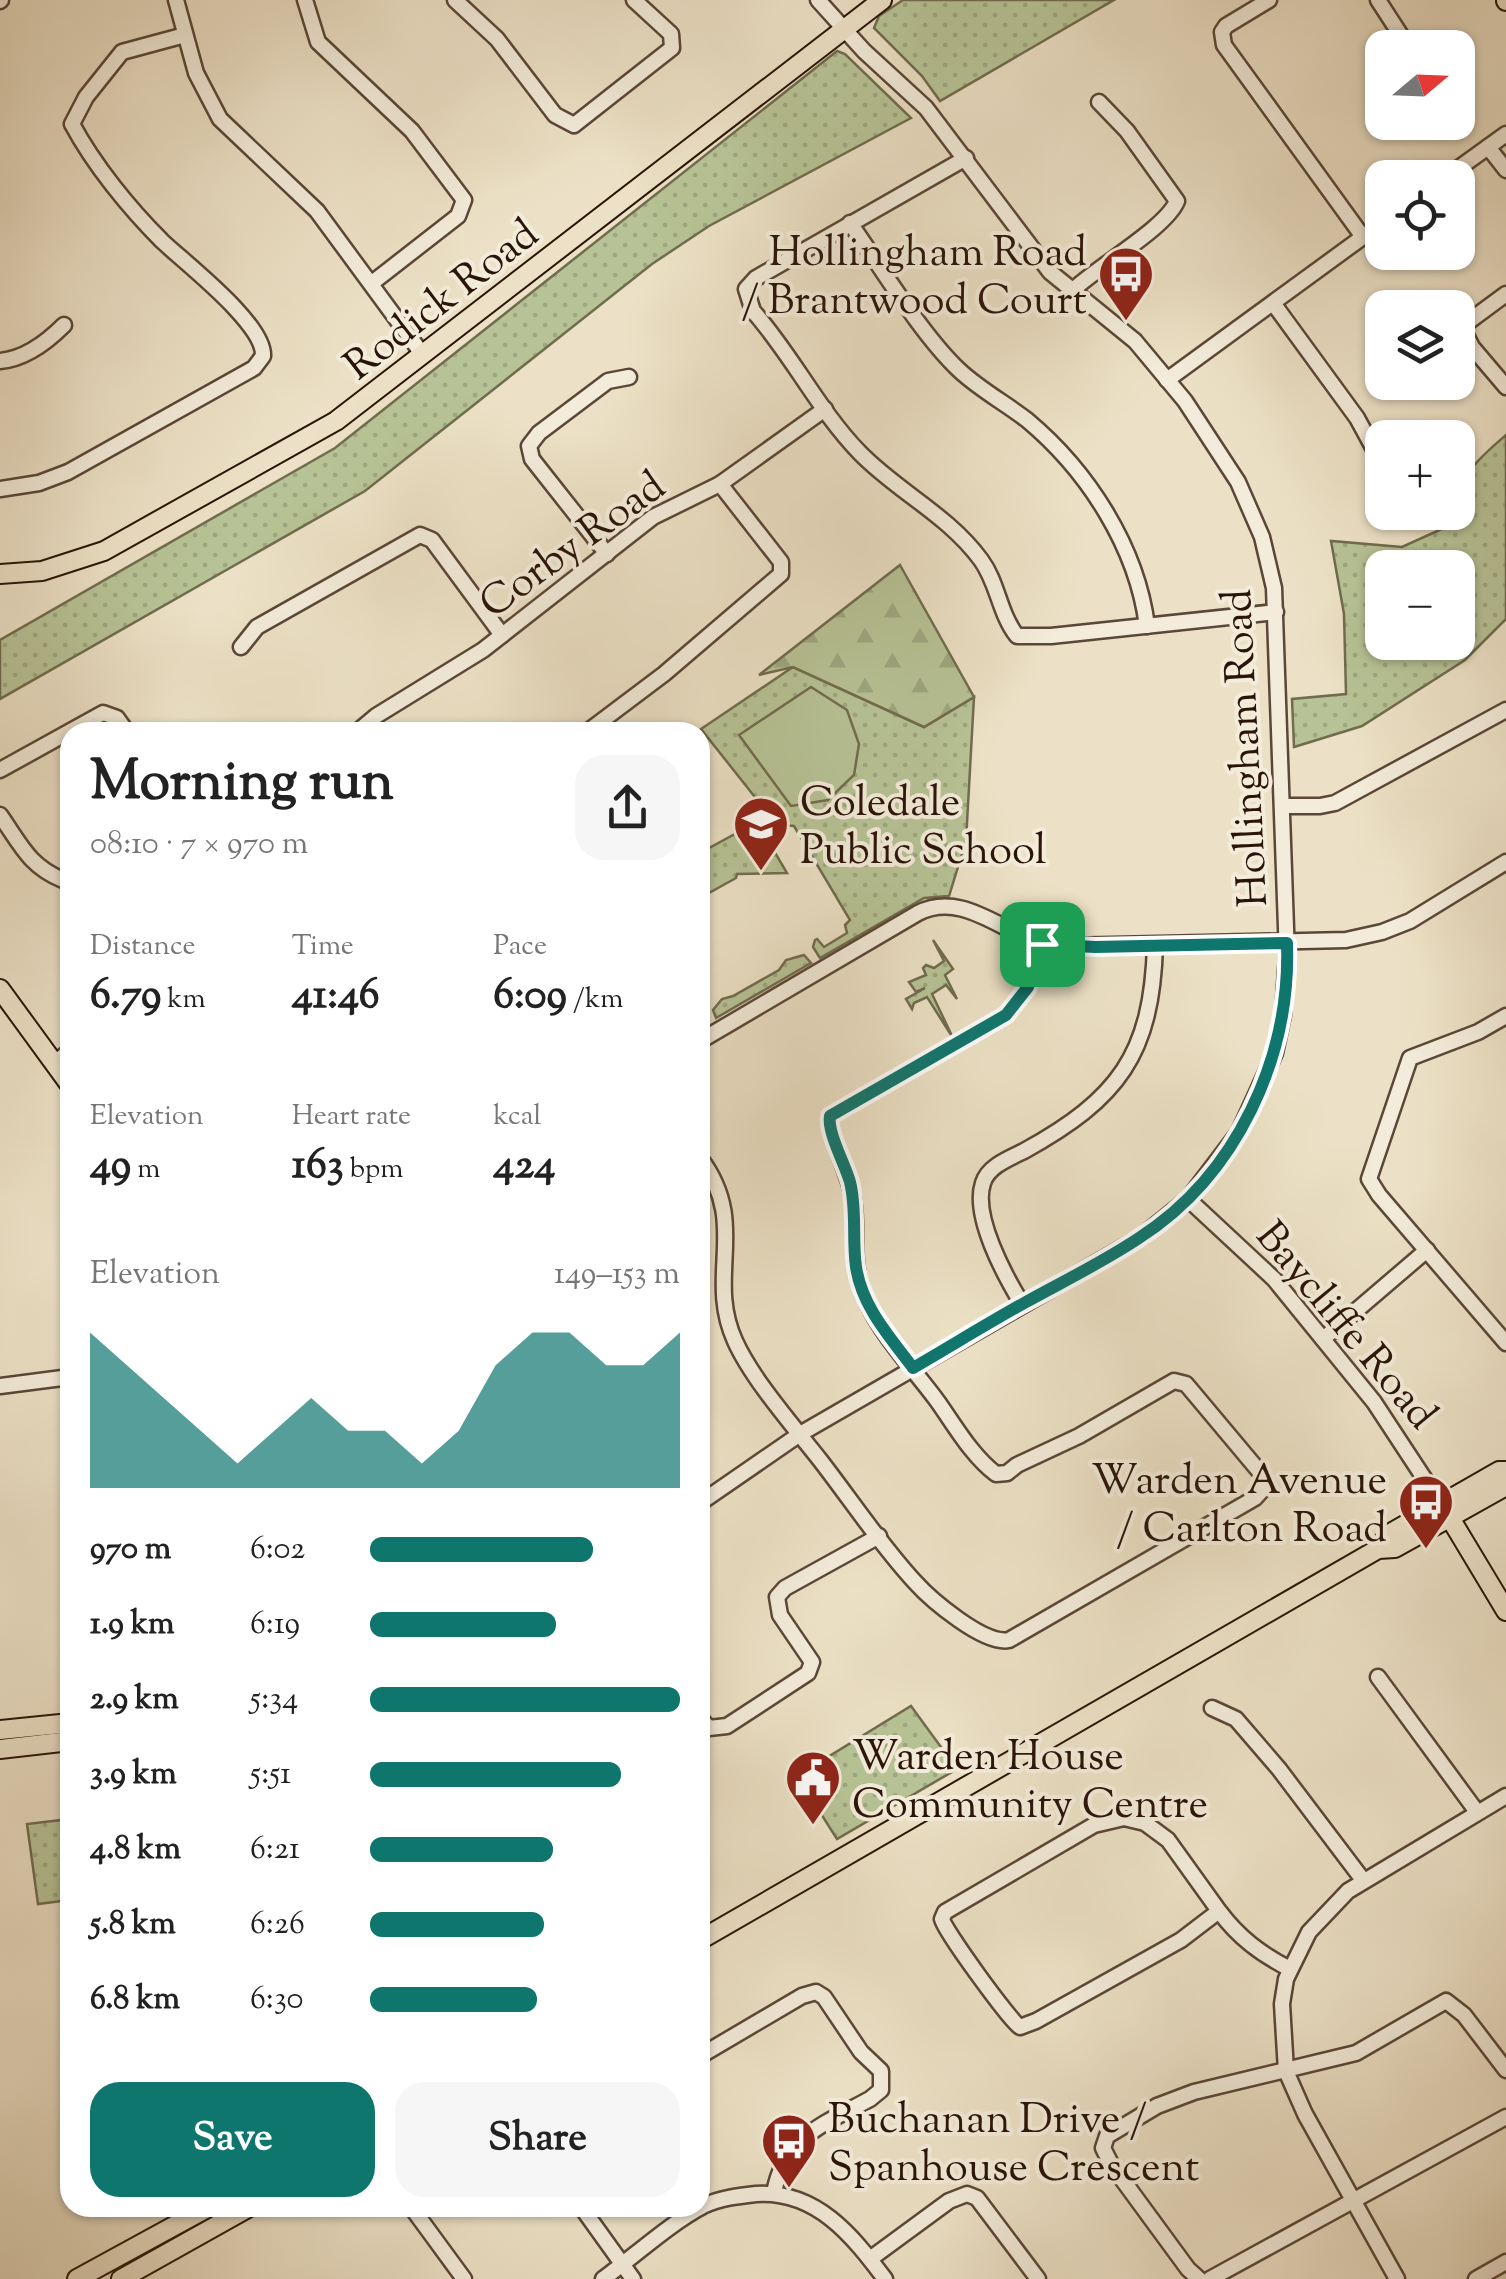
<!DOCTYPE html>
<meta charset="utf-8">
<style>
body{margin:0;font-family:"Sorts Mill Goudy",serif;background:#f6f6f6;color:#222;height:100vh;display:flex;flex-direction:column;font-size:38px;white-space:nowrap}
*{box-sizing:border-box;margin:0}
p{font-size:32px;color:#767676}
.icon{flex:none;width:55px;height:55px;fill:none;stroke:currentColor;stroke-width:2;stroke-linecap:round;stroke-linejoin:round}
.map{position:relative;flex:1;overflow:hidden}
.side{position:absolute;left:60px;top:722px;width:650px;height:1495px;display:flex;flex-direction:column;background:#fff;border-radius:30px;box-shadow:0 2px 8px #0004}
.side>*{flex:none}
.needle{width:65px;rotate:71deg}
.fabs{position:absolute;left:1365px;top:30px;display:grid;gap:20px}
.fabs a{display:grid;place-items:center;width:110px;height:110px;border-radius:20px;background:#fff;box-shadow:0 2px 8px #0004;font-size:50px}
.pin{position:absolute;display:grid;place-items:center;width:85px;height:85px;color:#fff;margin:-42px;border-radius:20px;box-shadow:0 5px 15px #0006}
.round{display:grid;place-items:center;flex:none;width:105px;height:105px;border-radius:30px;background:#f6f6f6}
.overview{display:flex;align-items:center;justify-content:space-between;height:170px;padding:0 30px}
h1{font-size:55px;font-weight:800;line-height:75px}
.figures{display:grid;grid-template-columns:repeat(3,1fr);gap:15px;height:170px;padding:10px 30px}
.figures div{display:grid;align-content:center}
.figures b{font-size:42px;font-weight:800}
.figures small{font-size:28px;font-weight:400}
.figures p{font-size:28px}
.chart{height:280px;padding:20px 30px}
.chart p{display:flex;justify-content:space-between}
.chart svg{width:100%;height:180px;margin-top:10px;fill:#0f766e;opacity:.7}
.button{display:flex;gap:20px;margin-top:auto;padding:20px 30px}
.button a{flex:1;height:115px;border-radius:30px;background:#0f766e;color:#fff;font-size:40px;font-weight:800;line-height:115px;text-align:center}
.button a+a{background:#f6f6f6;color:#222}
ul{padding:0 30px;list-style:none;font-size:32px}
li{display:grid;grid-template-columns:160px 120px 1fr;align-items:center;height:75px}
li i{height:25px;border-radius:12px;background:#0f766e}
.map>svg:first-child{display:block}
</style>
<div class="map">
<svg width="1506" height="2279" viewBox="0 0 1506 2279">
<defs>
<pattern id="grass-dots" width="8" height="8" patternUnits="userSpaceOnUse" patternTransform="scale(2.5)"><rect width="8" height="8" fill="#b7c396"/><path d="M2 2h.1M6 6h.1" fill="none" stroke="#9da780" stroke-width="1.8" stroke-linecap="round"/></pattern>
<pattern id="forest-firs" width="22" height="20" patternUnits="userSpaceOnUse" patternTransform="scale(2.5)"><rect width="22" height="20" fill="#b7c396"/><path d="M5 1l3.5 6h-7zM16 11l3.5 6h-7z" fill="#9da780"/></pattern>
</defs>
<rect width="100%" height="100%" fill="#ece1c6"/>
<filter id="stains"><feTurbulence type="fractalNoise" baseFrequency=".002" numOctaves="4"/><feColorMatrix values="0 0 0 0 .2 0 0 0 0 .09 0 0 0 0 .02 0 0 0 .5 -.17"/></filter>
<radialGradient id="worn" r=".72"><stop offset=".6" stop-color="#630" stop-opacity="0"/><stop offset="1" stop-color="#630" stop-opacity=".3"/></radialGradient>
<g fill="url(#grass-dots)" stroke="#706c4e" stroke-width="2.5" fill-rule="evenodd">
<path d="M903 0H1114L940 101 922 76 874 28 879 16Z"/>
<path d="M837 51 845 54 911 118 709 226 652 264 365 491 0 699V640L335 448Z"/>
<path d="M1506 435V619L1465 660 1362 726 1294 747 1292 699 1346 694 1344 614 1331 541 1402 547 1444 528 1451 513 1458 512C1458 475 1479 458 1506 435ZM1382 568H1458V642H1382Z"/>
<path d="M793 667 924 727 974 697 966 841 949 896 924 898 820 958 813 947 815 940 817 939 824 947 847 933 845 925 850 920 794 826 777 825 701 729Z"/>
<path d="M757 822 787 873 737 874 736 878 700 898V853Z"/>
<path d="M933 940 953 969 945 975 957 999 946 985 932 994 953 1038 927 997 914 1003 912 1009 906 999 925 988 916 992 909 982 926 975 923 968 926 965 934 968 944 961Z"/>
<path d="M804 955 811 963 716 1018 713 1010 722 999 733 996 779 970 786 960Z"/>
<path d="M911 1706 957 1769 837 1839 797 1776Z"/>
<path d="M70 1819V1900L38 1904 27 1824Z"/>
</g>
<path fill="url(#forest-firs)" stroke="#706c4e" stroke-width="2.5" d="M900 565 974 697 924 727 793 667 759 675Z"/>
<path fill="#b7c396" stroke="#706c4e" stroke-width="2.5" d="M811 687 847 710 859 744 854 775 828 800 791 806 739 735Z"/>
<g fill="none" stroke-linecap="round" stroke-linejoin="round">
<g stroke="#5a4737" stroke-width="19">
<g id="minor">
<path d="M176 0 196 73 220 119 317 211 423 355"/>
<path d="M305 0 318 42 412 131 464 200 458 216 372 283"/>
<path d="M455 0 497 39 555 115 574 125 672 48 671 34 634 0"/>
<path d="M1269 0 1226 26 1222 32 1224 45 1363 237"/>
<path d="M1378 0 1400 34 1396 48"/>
<path d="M0 1 1 0"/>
<path d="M1488 147 1506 170"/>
<path d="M966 158 756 278 746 289 753 311C792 355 819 411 860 453 898 492 948 515 981 560 998 583 999 613 1017 636H1051L1276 612"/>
<path d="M1445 178 1506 134"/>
<path d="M850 223C881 267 921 334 959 370 979 389 1005 403 1027 420 1088 471 1137 547 1147 626"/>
<path d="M1072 291C1098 266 1166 228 1177 201L1127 131 1099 102"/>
<path d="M1506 294 1468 322 1464 331 1472 347 1506 387"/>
<path d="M1273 303 1357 418 1382 464"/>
<path d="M0 361C24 359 47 342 64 325"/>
<path d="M1167 380 1382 223"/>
<path d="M0 489 39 483 68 472 254 368 263 356C265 324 185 263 162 241 129 208 94 165 72 124L86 97 122 52 185 35"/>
<path d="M607 554 532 459 529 446 539 433 608 381 629 377"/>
<path d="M241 647 257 627 420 535 432 540 502 635"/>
<path d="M357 732 376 716 483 650 653 517 720 484 825 409"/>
<path d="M587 732 664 674 781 574V562L720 484"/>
<path d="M0 770 103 713 117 718 127 732"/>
<path d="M1283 806H1320L1335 803 1506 710"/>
<path d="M0 815C21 845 29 866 63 880"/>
<path d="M1506 1016 1478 1032 1410 1058 1369 1179 1379 1195 1506 1343"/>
<path d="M700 1041 918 913C962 891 1000 931 1041 943 1049 945 1058 945 1066 946L1346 940 1382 932 1410 921 1506 862"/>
<path d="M54 1063 70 1051"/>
<path d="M700 1158C750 1224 705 1275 735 1341 752 1379 794 1427 820 1460 851 1500 880 1544 914 1581 931 1600 984 1645 1009 1640L1255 1498 1264 1488V1477L1186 1384 1174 1381 1079 1436 1017 1465 1007 1473 996 1474C972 1456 955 1426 938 1402 911 1365 871 1326 859 1280 851 1250 859 1219 851 1189 847 1171 827 1130 830 1116L1006 1015 1028 987 1042 943"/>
<path d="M1188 1199 1274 1279 1374 1402 1441 1504"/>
<path d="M1022 1304C1005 1276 972 1216 983 1183 988 1166 1010 1158 1024 1151 1118 1099 1152 1055 1155 945"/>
<path d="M1323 1339 1427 1250"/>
<path d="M0 1386 70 1377"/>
<path d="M700 1503 800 1434 1141 1237 1188 1199 1239 1132 1275 1053 1283 1015 1287 956 1274 588 1262 537 1238 482 1185 401 1135 341 1050 272 926 108 864 51 818 0"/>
<path d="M1378 1677 1477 1812"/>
<path d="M1212 1708 1236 1719 1279 1769 1363 1880"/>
<path d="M700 1718 709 1728 727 1726 808 1673 812 1662 780 1615 777 1597 785 1588 879 1536"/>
<path d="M1219 1911 1168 1840 1145 1823 1124 1818 1094 1825 945 1912 942 1919C944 1930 1011 2022 1020 2027L1036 2021 1181 1940 1219 1911C1239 1938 1261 1954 1290 1969"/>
<path d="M700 2056 802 1996 816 1992 824 1997 861 2052 881 2071V2090L870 2099C824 2124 784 2137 774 2193"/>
<path d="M412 2208 464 2279"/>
<path d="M582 2208 633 2279"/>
<path d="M870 2259 949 2201 967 2194 977 2198 1038 2279"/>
<path d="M603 2279C633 2257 672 2222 703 2206 720 2198 738 2196 756 2194 816 2190 852 2235 885 2279"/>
<path d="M1199 2279 1188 2269 1111 2164 1103 2148 1107 2136 1157 2106 1194 2092 1356 2053 1446 2001 1464 2015 1506 2070"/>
<path d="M1210 2279 1506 2117"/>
<path d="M1397 2279 1305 2114 1286 2071 1282 2004 1286 1979 1309 1932 1348 1891 1506 1796"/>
<path d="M1476 2279 1506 2262"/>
</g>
</g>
<g stroke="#291407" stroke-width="22">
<g id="major">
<path d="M1506 0V1"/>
<path d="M0 574 42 571 104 551 336 421 882 0"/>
<path d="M0 989 70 1085"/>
<path d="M1444 1508 1506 1611"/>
<path d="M1378 1549 1389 1534 1499 1471H1506"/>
<path d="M0 1730 70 1723"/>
<path d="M0 1749 70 1741"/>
<path d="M700 1940 1378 1549 1395 1548 1506 1486"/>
<path d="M77 2279 207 2208"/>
<path d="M121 2279 248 2208"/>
</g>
</g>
<use href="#minor" stroke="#f3ecda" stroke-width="14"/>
<use href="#major" stroke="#ece1c6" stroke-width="18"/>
</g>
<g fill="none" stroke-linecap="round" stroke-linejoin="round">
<g stroke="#fff" stroke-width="20">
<path id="route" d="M1287 943C1291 1057 1237 1175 1139 1238 1103 1262 1064 1281 1026 1302 988 1323 951 1346 913 1368 890 1337 862 1307 856 1267 852 1239 857 1210 850 1182 845 1164 827 1132 830 1116L1006 1015 1028 987 1042 944 1095 947Z"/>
</g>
<use href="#route" stroke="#0f766e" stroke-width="12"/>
</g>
<defs>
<g id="bus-pin" transform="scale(2.875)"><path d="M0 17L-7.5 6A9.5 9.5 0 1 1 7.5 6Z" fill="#8f2418" stroke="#f3ecda"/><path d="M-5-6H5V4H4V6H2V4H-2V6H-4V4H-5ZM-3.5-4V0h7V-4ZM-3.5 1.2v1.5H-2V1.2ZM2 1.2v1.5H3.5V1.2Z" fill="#fff"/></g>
<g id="school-pin" transform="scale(2.875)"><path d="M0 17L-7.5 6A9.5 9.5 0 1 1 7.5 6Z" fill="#8f2418" stroke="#f3ecda"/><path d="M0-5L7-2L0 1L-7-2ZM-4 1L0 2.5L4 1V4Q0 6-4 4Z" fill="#fff"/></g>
<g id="civic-pin" transform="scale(2.875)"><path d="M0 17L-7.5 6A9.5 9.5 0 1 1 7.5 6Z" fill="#8f2418" stroke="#f3ecda"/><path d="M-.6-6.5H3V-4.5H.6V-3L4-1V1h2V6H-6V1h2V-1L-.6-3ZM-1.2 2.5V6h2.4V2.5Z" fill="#fff"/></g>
</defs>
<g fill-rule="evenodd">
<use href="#bus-pin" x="1126" y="274"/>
<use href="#school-pin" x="761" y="824"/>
<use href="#bus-pin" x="1426" y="1502"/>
<use href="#civic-pin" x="813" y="1778"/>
<use href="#bus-pin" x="789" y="2141"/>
</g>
<g text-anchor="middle" stroke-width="8" stroke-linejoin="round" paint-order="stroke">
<g font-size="42" fill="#291407" stroke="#f3ecda" text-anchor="start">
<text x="1087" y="265" text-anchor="end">Hollingham Road<tspan x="1087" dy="48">/ Brantwood Court</tspan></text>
<text x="800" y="815">Coledale<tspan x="800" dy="48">Public School</tspan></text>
<text x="1387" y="1493" text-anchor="end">Warden Avenue<tspan x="1387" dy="48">/ Carlton Road</tspan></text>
<text x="852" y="1769">Warden House<tspan x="852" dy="48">Community Centre</tspan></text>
<text x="828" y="2132">Buchanan Drive /<tspan x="828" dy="48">Spanhouse Crescent</tspan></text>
</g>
<g font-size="42" fill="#291407" stroke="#f3ecda">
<text transform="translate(440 298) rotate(-38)" y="15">Rodick Road</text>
<text transform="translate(571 543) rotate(-36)" y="15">Corby Road</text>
<text transform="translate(1243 748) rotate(-93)" y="15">Hollingham Road</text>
<text transform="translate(1348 1324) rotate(50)" y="15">Baycliffe Road</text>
</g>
</g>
<rect width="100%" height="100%" filter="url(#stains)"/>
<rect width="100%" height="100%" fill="url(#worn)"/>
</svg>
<div class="fabs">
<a><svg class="needle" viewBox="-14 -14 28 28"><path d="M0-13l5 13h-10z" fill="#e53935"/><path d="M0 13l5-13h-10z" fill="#767676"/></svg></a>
<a><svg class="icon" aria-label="locate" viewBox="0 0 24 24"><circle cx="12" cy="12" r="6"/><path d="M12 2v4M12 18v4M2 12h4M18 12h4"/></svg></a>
<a><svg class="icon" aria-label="layers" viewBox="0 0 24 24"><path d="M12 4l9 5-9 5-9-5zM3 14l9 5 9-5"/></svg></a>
<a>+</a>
<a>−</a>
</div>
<div class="pin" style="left:1042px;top:944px;background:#1e9e55"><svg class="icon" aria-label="arrive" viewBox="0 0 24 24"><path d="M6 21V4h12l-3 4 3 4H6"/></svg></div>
<section class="side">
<div class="overview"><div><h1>Morning run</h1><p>08:10 · 7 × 970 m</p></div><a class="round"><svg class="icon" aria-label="share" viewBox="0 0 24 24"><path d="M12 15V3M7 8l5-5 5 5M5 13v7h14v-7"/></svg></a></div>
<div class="figures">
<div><p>Distance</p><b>6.79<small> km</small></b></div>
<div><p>Time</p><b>41:46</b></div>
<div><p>Pace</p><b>6:09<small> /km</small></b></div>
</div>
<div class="figures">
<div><p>Elevation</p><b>49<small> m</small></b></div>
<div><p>Heart rate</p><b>163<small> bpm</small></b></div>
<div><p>kcal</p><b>424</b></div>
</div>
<div class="chart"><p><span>Elevation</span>149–153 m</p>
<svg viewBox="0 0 160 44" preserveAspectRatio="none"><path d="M0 44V6L10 14L20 22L30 30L40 38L50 30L60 22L70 30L80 30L90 38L100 30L110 14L120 6L130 6L140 14L150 14L160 6V44z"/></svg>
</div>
<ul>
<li><b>970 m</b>6:02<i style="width:72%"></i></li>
<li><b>1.9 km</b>6:19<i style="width:60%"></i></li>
<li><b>2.9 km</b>5:34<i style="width:100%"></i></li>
<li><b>3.9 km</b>5:51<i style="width:81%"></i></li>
<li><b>4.8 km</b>6:21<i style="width:59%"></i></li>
<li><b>5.8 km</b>6:26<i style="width:56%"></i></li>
<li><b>6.8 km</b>6:30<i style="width:54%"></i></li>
</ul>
<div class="button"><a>Save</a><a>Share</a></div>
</section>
</div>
